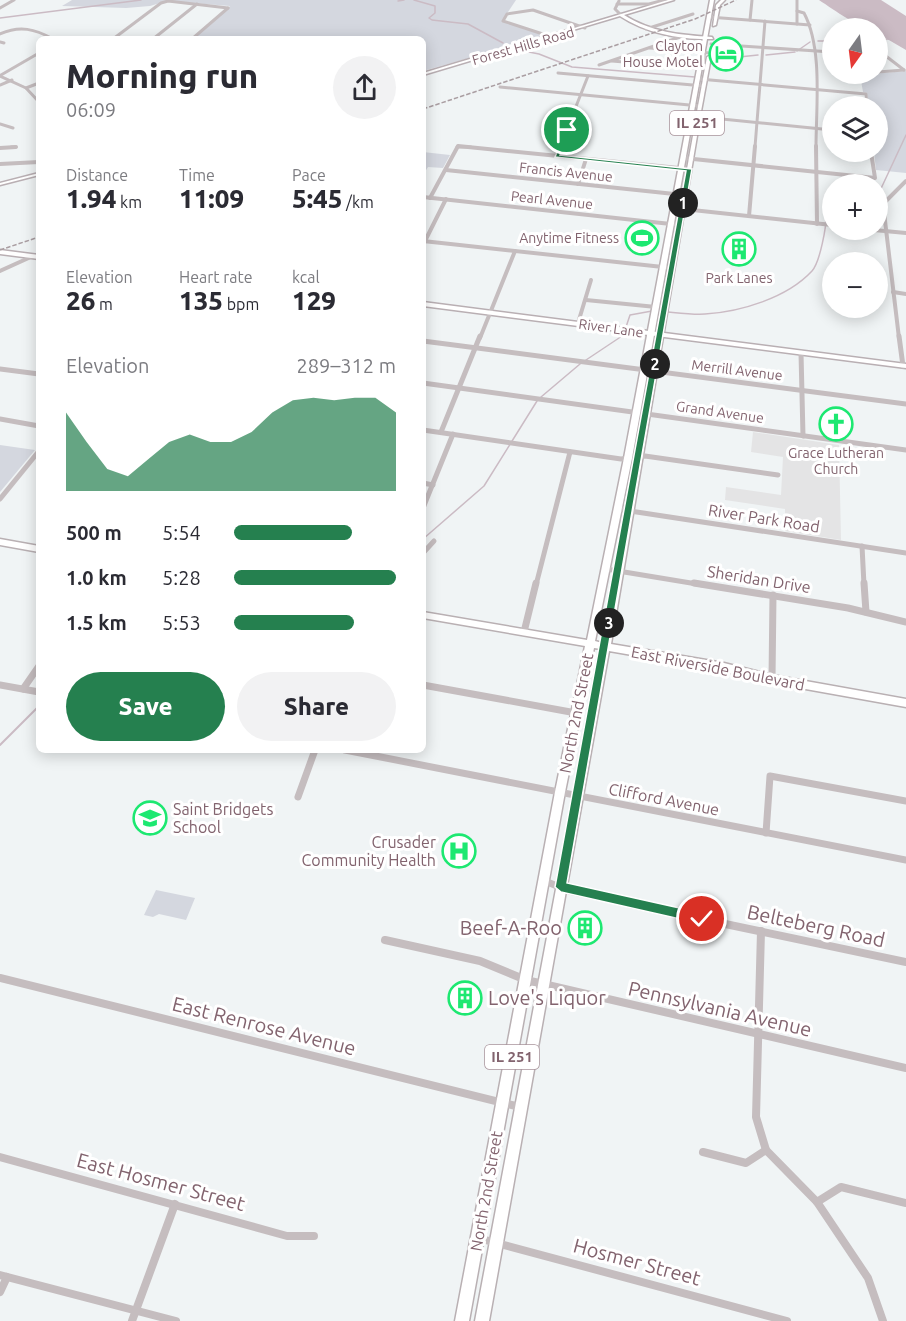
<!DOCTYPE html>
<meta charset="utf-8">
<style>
body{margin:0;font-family:Ubuntu,sans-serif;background:#f2f2f3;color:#2b2b33;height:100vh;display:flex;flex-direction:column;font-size:22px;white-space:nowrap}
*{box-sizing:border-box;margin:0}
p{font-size:20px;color:#7c7c81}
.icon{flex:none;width:33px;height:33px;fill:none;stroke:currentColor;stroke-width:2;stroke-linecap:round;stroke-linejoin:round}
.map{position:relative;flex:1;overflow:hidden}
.side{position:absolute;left:36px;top:36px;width:390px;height:717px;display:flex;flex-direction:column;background:#fff;border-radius:9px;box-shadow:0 3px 15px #0003}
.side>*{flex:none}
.needle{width:39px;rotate:194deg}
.controls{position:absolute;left:822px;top:18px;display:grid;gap:12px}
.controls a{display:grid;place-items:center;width:66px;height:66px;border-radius:50%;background:#fff;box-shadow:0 3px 15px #0003;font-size:30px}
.pin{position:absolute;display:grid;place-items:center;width:51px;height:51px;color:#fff;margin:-26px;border:3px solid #fff;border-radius:50%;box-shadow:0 2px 6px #0007}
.km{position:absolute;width:30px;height:30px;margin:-15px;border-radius:50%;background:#222;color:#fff;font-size:16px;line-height:30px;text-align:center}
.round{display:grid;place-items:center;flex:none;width:63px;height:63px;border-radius:32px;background:#f2f2f3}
.head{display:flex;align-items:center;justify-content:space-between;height:102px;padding:0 30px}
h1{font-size:33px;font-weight:800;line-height:45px}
.metrics{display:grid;grid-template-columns:repeat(3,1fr);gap:9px;height:102px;padding:6px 30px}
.metrics div{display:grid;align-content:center}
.metrics b{font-size:26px;font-weight:800}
.metrics small{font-size:16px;font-weight:400}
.metrics p{font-size:16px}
.chart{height:168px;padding:12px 30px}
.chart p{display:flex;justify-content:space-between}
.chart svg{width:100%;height:108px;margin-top:6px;fill:#25804f;opacity:.7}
.action{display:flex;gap:12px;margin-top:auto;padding:12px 30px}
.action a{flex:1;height:69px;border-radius:36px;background:#25804f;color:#fff;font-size:24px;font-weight:800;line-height:69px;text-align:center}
.action a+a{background:#f2f2f3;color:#2b2b33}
ul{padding:0 30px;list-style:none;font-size:20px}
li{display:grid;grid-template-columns:96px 72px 1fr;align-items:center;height:45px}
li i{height:15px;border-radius:8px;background:#25804f}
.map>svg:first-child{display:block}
</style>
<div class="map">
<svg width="906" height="1321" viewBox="0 0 906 1321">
<rect width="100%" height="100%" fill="#f0f4f5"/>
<path fill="#e4e4e5" d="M753 432 839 445 841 540 785 531V509L725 500 726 487 781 495 783 457 751 452Z"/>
<g fill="#d4d7df">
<path d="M72 0H516L502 21 547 36 423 71V39H193L230 6 167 1 150 6 126 8 62 6Z"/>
<path d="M906 71V173L876 170 874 152H878V106H869L867 93 863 92 860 75Z"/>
<path d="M423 152 450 155 443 168 428 167 423 175Z"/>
<path d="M0 445 35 450 0 492Z"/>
<path d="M156 890 195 898 186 920 159 914 153 917 144 915Z"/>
</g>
<path fill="#cbbbc4" d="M819 0H881L906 16V50L882 36 878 37V28C857 28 836 11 819 0Z"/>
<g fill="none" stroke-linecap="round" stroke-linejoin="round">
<g stroke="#cbbbc4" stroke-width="1.5">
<path d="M414 0 435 6V13L429 18 432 20 468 24 503 43"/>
<path d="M398 1 404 0"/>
<path d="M0 18 141 0"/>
<path d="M878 39H890"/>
<path d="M818 41H832"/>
<path d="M519 50 539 54 572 67 695 77"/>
<path d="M797 51 810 42"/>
<path d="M766 55 795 52"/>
<path d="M739 57 758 55"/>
<path d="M878 195 906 135"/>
<path d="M658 311C673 312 690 315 705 314 740 312 787 298 812 271 820 262 827 225 826 213L832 207"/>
<path d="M541 397 580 364 619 338 624 333 630 315 652 311"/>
<path d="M423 539 484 486 537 401"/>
</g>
<path stroke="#cbbbc4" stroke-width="2" d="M0 745 39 706"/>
<g stroke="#b9afb3" stroke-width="3">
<g id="secondary">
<path d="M668 0H674L624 15C651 32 680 35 712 37L713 39C682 40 647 34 620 16L423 75V73Z"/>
<path d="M39 173V175L0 185V183Z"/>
<path d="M0 250 39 255V259L0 254Z"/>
<path d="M423 302 906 364V368L423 306Z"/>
</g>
</g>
<g stroke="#b9b0b3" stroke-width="3">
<g id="primary">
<path d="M710 0H714L632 458 595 641 602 643 694 130 696 129 698 130 611 644 724 663 772 675 906 699V707L772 683 724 671 609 651 489 1321H475L601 649 594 648 565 792 469 1321H455L555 792 585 646 423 618V612L587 640 624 458Z"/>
<path d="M721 0H725L720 5 716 25 713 26 716 5Z"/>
<path d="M709 56 711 57 700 117 698 118 696 117 707 57Z"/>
<path d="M0 539 39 546V552L0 545Z"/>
</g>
</g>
<g stroke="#c5bdbf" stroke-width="3">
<path d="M797 0V24"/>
<path d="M619 1 615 9 622 16"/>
<path d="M617 4H649L664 0"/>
<path d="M0 8 14 0"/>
<path d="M797 11 804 13C823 49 816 107 816 147"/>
<path d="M709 17 810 25"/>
<path d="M750 20 752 0"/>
<path d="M646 29 693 14"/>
<path d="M0 34C20 25 35 29 53 39"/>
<path d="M552 37 503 21 507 14 533 10 585 28"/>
<path d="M113 39 161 3 168 1 228 8"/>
<path d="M153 39 197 4"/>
<path d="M192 39 228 8"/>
<path d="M0 42 4 43"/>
<path d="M711 44 832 52"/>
<path d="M650 48 710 53"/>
<path d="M878 50 904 70"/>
<path d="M612 61 707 69"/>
<path d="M599 65 683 36"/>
<path d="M878 72 904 70"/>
<path d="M558 73 704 86"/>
<path d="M859 74H864"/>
<path d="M1 75 39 53"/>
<path d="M0 76 26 88 39 102"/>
<path d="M699 79 866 94 867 106"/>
<path d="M0 85 12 80"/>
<path d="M500 87 700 106"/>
<path d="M26 88 39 83"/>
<path d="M692 116 832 130"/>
<path d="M0 124 13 128"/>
<path d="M11 147H16"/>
<path d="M457 147H471"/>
<path d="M560 147 588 76"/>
<path d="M755 147 765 21"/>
</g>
<g stroke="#c5bdbf" stroke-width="4">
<path d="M816 146 817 224"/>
<path d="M0 148 16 147"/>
<path d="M557 156 561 146"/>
<path d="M684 158 875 178 871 152"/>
<path d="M0 164 39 162"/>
<path d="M446 170 684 195"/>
<path d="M578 184 586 159"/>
<path d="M423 197 680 225"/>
<path d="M430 198 458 146 689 169"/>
<path d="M674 208 832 225"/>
<path d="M749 216 755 146"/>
<path d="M874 230 906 233"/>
<path d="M423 241 672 268"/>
<path d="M423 245 446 199"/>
<path d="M0 271 33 256"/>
<path d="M893 292 906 294"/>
<path d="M586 300 656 307"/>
<path d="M578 323 591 280"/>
<path d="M480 338 515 251"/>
<path d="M899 338 883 204 906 181"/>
</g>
<g stroke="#c5bdbf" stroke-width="5">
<path d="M899 336 903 366"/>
<path d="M423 341 906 404"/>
<path d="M801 353 803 436"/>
<path d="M0 369 39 374"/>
<path d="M423 383 906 450"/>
<path d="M0 419 39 426"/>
<path d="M423 430 621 459 645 456 778 475"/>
<path d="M441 432 480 336"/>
<path d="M423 483 433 485"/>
<path d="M0 499 39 451"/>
<path d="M423 508 453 434"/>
<path d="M617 509 906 553"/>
<path d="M862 546 864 585"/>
<path d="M423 553 434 541"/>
<path d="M606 569 703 585"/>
<path d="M536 585 570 452"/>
</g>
<g stroke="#c5bdbf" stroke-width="7">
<path d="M694 583 848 608 906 622"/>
<path d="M864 583 866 612"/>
<path d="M524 632 536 583"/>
<path d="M772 679 773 595"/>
<path d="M0 685 39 692"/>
<path d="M423 685 576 713"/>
<path d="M23 689 39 666"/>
<path d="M345 750 906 860"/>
<path d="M298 797 315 750"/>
<path d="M766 833 770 776 906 801"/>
<path d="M545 881 569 891 637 905"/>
</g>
<g stroke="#c5bdbf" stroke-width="8">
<path d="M630 904 906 962"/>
<path d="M761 931 756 1117 766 1150"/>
<path d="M385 940 480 961 526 980 906 1068"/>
<path d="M0 978 520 1107"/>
<path d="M703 1152 746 1163 766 1150 817 1202 841 1187 906 1203"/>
<path d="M0 1157 287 1236H314"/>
<path d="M817 1202 868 1278 883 1321"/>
<path d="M478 1238 787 1321"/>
<path d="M0 1275 176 1321"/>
<path d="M0 1292 7 1277"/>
<path d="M132 1321 175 1204"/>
</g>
<use href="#secondary" fill="#fff" fill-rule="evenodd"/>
<use href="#primary" fill="#fff" fill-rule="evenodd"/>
<g stroke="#aa9ea2" stroke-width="1.5" stroke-dasharray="4.5 2" stroke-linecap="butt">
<path d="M423 109 695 19 736 0"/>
<path d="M0 250 39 237"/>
</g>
</g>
<path fill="#25804f" stroke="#fff" stroke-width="1.5" d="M567 128 569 130 560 155 692 169 567 883 702 913 708 919 702 924 561 892 555 887 686 171 555 157Z"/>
<defs>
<g id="hotel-ring" transform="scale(1.725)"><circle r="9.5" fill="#fff" stroke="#1de871" stroke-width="1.5"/><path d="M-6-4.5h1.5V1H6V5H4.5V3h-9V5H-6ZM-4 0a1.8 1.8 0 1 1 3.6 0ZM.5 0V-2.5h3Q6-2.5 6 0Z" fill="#1de871"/></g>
<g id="stadium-ring" transform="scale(1.725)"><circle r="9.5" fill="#fff" stroke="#1de871" stroke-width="1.5"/><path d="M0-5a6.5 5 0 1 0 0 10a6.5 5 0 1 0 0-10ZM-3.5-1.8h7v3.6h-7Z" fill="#1de871"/></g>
<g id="building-ring" transform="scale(1.725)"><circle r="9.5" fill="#fff" stroke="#1de871" stroke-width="1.5"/><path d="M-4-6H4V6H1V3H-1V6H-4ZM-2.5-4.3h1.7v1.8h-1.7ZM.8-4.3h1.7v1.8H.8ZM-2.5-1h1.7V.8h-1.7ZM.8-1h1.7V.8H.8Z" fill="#1de871"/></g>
<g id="church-ring" transform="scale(1.725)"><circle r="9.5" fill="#fff" stroke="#1de871" stroke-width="1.5"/><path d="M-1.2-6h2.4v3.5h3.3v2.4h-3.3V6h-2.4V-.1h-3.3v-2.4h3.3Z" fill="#1de871"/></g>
<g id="school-ring" transform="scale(1.725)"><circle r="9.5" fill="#fff" stroke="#1de871" stroke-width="1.5"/><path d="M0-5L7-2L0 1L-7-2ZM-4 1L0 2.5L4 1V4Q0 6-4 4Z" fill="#1de871"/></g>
<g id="hospital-ring" transform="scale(1.725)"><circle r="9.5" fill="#fff" stroke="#1de871" stroke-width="1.5"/><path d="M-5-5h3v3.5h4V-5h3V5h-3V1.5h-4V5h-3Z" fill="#1de871"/></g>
</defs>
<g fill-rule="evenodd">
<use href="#hotel-ring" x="726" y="54"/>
<use href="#stadium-ring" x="642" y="238"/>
<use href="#building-ring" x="739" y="249"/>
<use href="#church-ring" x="836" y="424"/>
<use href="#school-ring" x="150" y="818"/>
<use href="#hospital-ring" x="459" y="851"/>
<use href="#building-ring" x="585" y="928"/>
<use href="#building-ring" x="465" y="998"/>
</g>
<g text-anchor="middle" stroke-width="6" stroke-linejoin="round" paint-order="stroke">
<g font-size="14" fill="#82636e" stroke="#fff">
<text transform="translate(523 46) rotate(-16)" y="5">Forest Hills Road</text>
<text transform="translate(566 172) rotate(6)" y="5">Francis Avenue</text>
<text transform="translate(552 200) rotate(6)" y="5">Pearl Avenue</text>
<text transform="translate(611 328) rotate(8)" y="5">River Lane</text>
<text transform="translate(737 370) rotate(7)" y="5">Merrill Avenue</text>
<text transform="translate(720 412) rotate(8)" y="5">Grand Avenue</text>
</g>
<g font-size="14" fill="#82636e" stroke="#fff" text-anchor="end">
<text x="703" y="51">Clayton<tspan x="703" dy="16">House Motel</tspan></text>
<text x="619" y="243">Anytime Fitness</text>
<text x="739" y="283" text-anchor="middle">Park Lanes</text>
<text x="836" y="458" text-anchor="middle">Grace Lutheran<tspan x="836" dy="16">Church</tspan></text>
</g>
<g fill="#fff" stroke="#a8929a" stroke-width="1.5">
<rect x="670" y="111" width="54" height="24" rx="4.5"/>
<rect x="485" y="1045" width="54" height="24" rx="4.5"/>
</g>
<g font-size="15" font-weight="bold" fill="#82636e">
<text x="697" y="128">IL 251</text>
<text x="512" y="1062">IL 251</text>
</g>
<g font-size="16" fill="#82636e" stroke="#fff">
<text transform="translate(764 518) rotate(9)" y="6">River Park Road</text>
<text transform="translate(759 579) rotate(9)" y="6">Sheridan Drive</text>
<text transform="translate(718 668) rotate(11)" y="6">East Riverside Boulevard</text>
<text transform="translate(576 713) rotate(-79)" y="6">North 2nd Street</text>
<text transform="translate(664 799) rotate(11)" y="6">Clifford Avenue</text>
<text transform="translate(486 1191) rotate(-80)" y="6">North 2nd Street</text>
</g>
<g font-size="16" fill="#82636e" stroke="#fff" text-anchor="start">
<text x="173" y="815">Saint Bridgets<tspan x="173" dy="18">School</tspan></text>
<text x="436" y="848" text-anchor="end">Crusader<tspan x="436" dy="18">Community Health</tspan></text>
</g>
<g font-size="20" fill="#82636e" stroke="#fff">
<text transform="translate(816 926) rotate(12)" y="7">Belteberg Road</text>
<text transform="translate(720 1009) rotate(13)" y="7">Pennsylvania Avenue</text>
<text transform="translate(264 1026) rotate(14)" y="7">East Renrose Avenue</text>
<text transform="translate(161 1182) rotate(15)" y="7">East Hosmer Street</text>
<text transform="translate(637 1262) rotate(15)" y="7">Hosmer Street</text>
</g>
<g font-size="20" fill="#82636e" stroke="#fff" text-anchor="end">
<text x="562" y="935">Beef-A-Roo</text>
<text x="488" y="1005" text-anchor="start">Love's Liquor</text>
</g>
</g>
</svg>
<div class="controls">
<a><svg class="needle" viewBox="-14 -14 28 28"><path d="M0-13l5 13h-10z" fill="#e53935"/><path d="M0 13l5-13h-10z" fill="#7c7c81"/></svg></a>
<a><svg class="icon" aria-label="layers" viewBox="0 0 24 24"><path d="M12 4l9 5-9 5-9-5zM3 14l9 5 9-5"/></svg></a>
<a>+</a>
<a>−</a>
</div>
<div class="pin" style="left:567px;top:130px;background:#1e9e55"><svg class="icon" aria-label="arrive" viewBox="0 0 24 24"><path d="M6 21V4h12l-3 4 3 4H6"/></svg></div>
<div class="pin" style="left:702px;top:919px;background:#d93025"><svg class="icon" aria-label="check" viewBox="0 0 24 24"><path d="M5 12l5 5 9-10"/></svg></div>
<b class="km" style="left:683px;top:203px">1</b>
<b class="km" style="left:655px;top:364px">2</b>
<b class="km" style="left:609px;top:623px">3</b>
<section class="side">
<div class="head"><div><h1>Morning run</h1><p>06:09</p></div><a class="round"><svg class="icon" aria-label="share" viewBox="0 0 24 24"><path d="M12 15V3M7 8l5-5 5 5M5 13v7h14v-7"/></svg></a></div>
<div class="metrics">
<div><p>Distance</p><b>1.94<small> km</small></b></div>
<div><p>Time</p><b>11:09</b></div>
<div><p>Pace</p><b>5:45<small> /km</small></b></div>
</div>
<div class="metrics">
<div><p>Elevation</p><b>26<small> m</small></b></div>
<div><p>Heart rate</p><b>135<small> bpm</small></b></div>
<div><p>kcal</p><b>129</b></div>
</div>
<div class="chart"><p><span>Elevation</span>289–312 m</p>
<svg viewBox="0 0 160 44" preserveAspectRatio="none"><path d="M0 44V12L10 24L20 35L30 38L40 31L50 24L60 21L70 24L80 24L90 20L100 12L110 7L120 6L130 7L140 6L150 6L160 12V44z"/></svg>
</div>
<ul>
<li><b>500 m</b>5:54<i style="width:73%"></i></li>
<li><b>1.0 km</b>5:28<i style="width:100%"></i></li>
<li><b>1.5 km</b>5:53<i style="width:74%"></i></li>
</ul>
<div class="action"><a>Save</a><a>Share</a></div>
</section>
</div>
